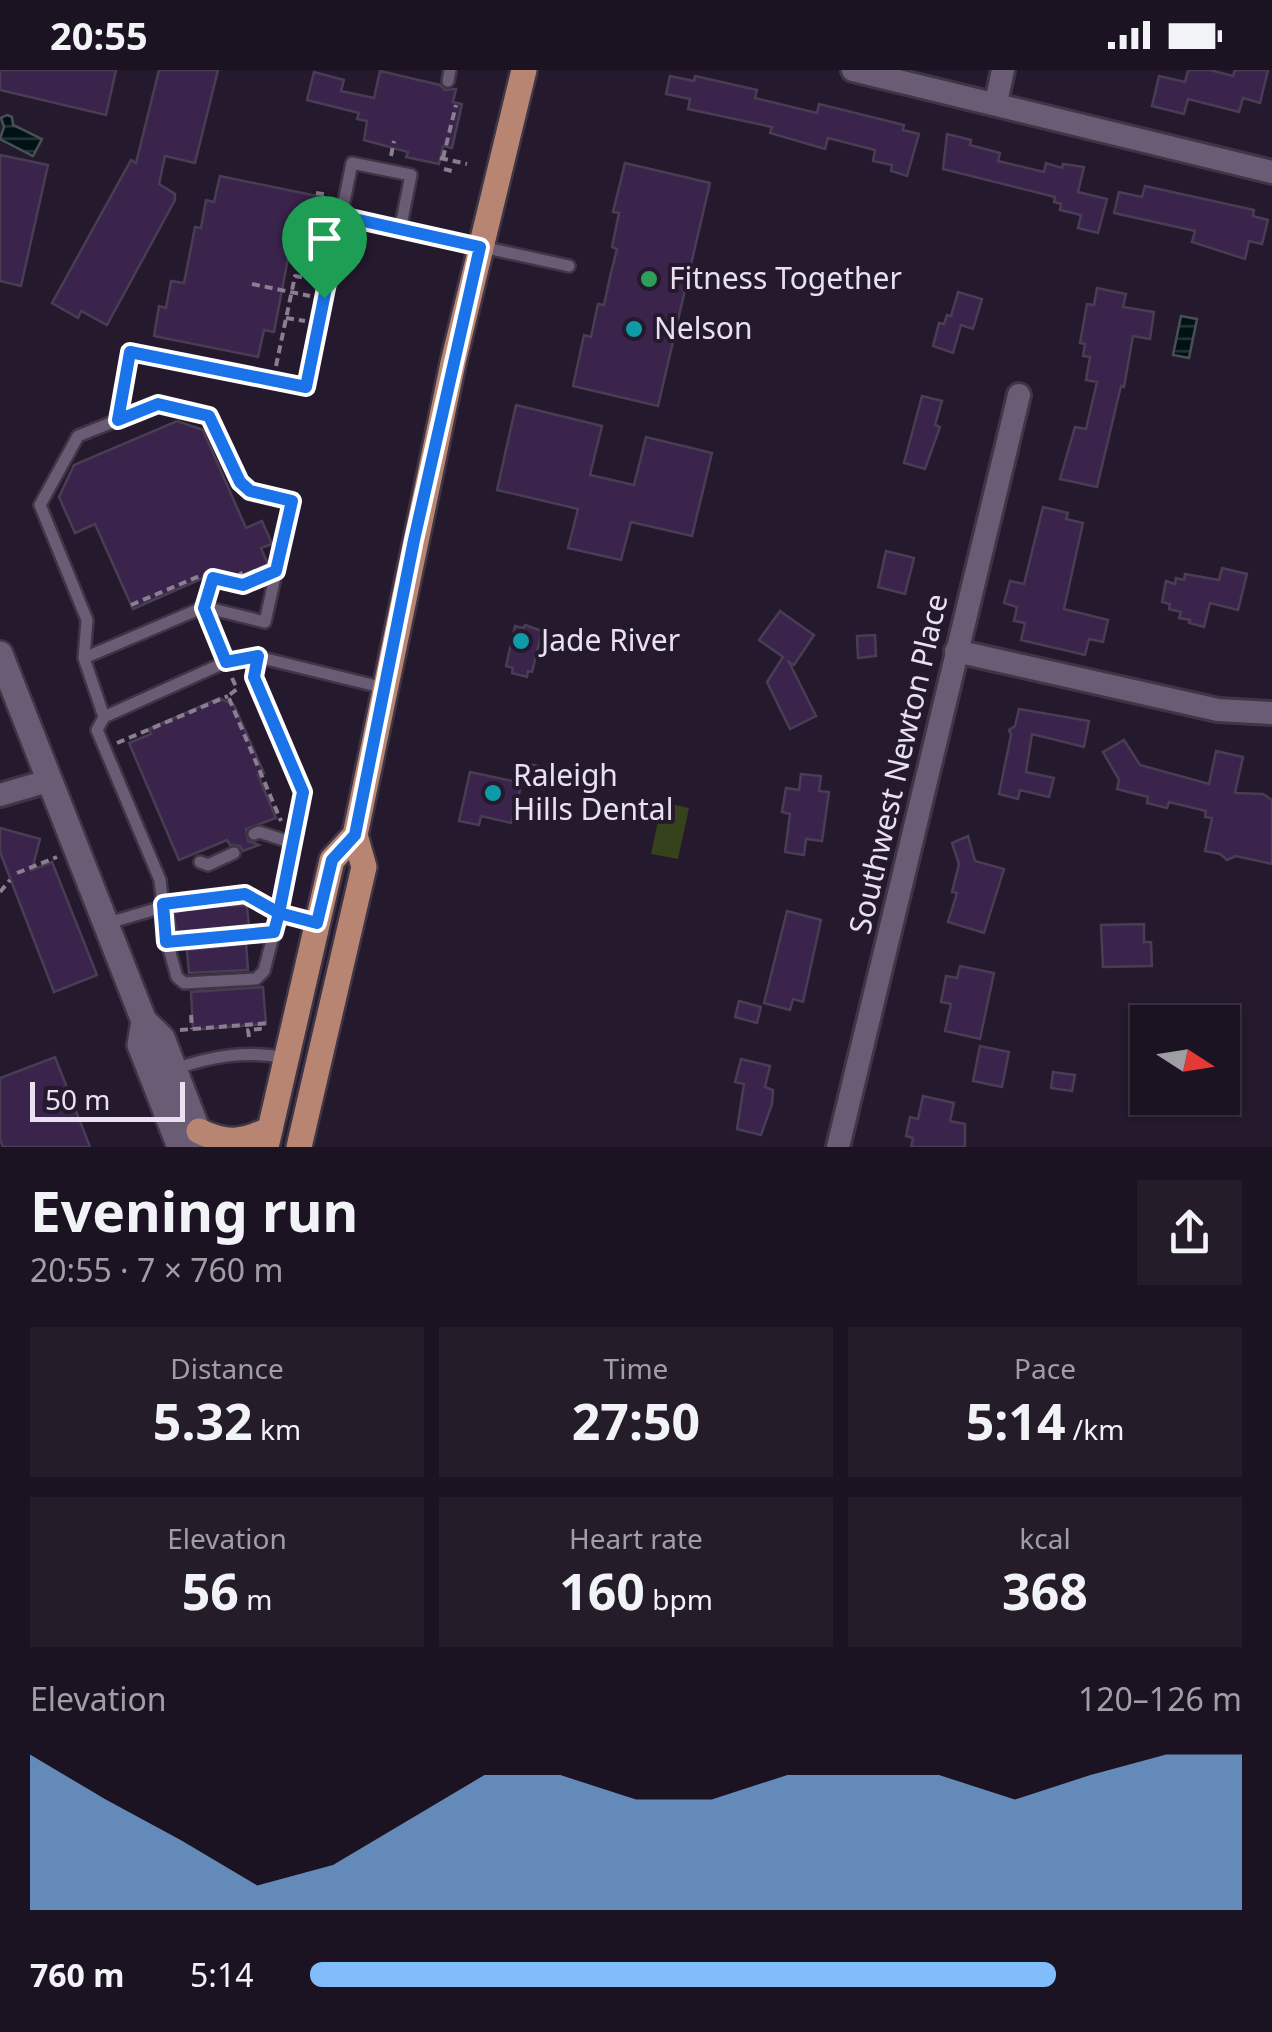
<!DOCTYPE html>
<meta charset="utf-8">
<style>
body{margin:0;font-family:"Noto Sans",sans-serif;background:#251c2a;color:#f1f3f6;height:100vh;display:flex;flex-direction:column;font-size:38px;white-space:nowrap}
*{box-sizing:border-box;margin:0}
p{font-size:32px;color:#a09ea5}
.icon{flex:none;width:55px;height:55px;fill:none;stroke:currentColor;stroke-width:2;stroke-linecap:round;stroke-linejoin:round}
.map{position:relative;height:1077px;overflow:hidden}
.details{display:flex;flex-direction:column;background:#1c1322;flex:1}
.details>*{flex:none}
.needle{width:65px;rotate:102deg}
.buttons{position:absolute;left:1130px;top:935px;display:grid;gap:20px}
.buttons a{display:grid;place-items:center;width:110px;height:110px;border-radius:0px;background:#1c1322;box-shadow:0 2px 8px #0004,0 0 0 2px #3a3240;font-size:50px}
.scale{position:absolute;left:30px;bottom:25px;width:155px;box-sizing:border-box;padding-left:10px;border:5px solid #e9e1ef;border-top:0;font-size:28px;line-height:35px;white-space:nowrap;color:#e9e1ef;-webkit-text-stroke:8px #25192d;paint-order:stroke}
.pin{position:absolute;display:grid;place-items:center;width:85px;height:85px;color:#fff;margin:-102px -42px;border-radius:50% 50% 50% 0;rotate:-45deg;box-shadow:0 0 10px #0007}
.pin .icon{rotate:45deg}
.round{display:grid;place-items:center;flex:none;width:105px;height:105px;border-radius:0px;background:#251c2a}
.summary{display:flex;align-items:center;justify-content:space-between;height:170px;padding:0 30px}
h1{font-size:55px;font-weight:700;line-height:75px}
.figures{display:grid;grid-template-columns:repeat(3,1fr);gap:15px;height:170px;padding:10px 30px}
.figures div{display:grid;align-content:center;border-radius:0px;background:#251c2a;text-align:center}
.figures b{font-size:50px;font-weight:700}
.figures small{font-size:28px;font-weight:400}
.figures p{font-size:28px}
.chart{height:280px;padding:20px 30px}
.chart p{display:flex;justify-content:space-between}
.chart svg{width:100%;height:180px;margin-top:10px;fill:#81bdfa;opacity:.7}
ul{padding:0 30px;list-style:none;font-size:32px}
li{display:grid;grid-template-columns:160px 120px 1fr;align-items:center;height:75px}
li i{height:25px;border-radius:12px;background:#81bdfa}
.status{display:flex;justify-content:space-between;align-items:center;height:70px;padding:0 50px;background:#1c1322;direction:ltr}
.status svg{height:28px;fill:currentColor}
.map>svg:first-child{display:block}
</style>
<div class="status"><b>20:55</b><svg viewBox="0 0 49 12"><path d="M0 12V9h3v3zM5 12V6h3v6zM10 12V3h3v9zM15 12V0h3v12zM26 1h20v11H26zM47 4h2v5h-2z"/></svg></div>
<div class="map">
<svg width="1272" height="1077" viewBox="0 0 1272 1077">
<defs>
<pattern id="water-rules" width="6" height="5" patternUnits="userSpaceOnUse" patternTransform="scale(2.5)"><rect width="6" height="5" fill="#001213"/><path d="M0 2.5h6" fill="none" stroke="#253436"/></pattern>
</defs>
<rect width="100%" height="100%" fill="#25192d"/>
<path fill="#36421c" d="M662 732 689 738 678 789 651 784Z"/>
<g fill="url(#water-rules)" stroke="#465055" stroke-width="2.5">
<path d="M7 45 12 47 13 55 42 69 33 86 0 69 4 57 1 48Z"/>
<path d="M1181 246 1197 249 1189 288 1173 285Z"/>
</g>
<g fill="#3b244c" stroke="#493d53" stroke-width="2.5">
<path d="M0 0H116L106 45 0 20Z"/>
<path d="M159 0H218L195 93 165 86 159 114 175 124V130L107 255 81 241 78 248 52 233 131 90 136 93Z"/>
<path d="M1188 0H1210L1233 6 1235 0H1268L1260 33 1243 28 1239 42 1188 29 1184 44 1152 36 1159 6 1185 12Z"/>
<path d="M380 1 440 15 445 20 456 19 453 32 462 34 452 78 443 76 439 94 406 87 408 82 364 70 367 51 357 49 359 43 307 30 314 2 344 10 341 21 374 28Z"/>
<path d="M670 6 694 11 695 6 757 20 755 28 817 43 819 34 904 55 903 60 919 64 907 106 891 101 892 95 873 91 875 80 828 68 825 79 770 63 772 57 688 39 690 29 666 24Z"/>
<path d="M947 64 971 70 970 75 1000 83 998 91 1044 102 1046 93 1062 98 1063 94 1084 97 1078 122 1107 129 1098 163 1078 158 1081 145 1060 140 1061 134 1054 132 1055 127 943 99Z"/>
<path d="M0 85 48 95 21 216 0 211Z"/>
<path d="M625 93 710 113 658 336 573 316 584 265 591 267 598 234 604 235 610 207 617 179 612 177 619 143 613 142Z"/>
<path d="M220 106 322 127 316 155 305 153 299 180 290 178 274 262 264 260 258 287 154 266 159 236 166 238 171 211 184 213 195 157 201 158 206 130 214 132Z"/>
<path d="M1145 116 1254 140 1253 146 1268 150 1262 174 1249 171 1245 189 1192 172 1195 161 1114 143 1119 122 1142 127Z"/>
<path d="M1097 218 1126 224 1123 237 1154 242 1150 269 1133 266 1124 317 1121 316 1097 417 1060 409 1075 357 1086 359 1097 312 1086 310 1090 287 1083 286 1085 274 1080 273 1087 234 1094 235Z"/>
<path d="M958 222 982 229 973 259 961 255 953 283 933 276 939 253 944 254 947 245 951 246Z"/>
<path d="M922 326 942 331 935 355 940 357 925 399 904 393Z"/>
<path d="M516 335 602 356 590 405 634 415 646 367 712 383 692 466 631 452 621 490 568 478 578 439 497 420Z"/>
<path d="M177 351 203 360 246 458 262 451 272 474 261 478 268 494 224 513 219 501 133 539 95 454 75 463 59 427 74 395Z"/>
<path d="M1043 437 1068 443 1066 449 1083 453 1064 539 1108 550 1103 572 1089 569 1085 585 1021 570 1025 553 1014 551 1017 537 1004 533 1010 511 1024 514Z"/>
<path d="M886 481 914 488 905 524 878 517Z"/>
<path d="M1222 498 1247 504 1238 540 1210 533 1204 557 1189 553 1190 550 1179 548 1181 542 1169 539 1170 534 1162 532 1166 511 1175 514 1176 508 1184 510 1185 504 1219 510Z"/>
<path d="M780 541 814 565 794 595 789 592 816 646 790 659 767 612 783 587 759 570Z"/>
<path d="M525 555 542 561 532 602 528 601 527 607 512 603 513 598 506 596 515 556 524 558Z"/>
<path d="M875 565 876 586 858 588 857 566Z"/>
<path d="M219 628 234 635 264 703 258 705 276 748 246 759 248 771 259 775 243 781 240 776 230 775 227 770 179 790 129 673 151 664 149 659Z"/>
<path d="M1019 639 1089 651 1084 677 1032 664 1026 702 1054 708 1049 727 1020 720 1018 729 999 724 1011 665 1009 660 1015 656Z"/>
<path d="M1124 670 1140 695 1209 714 1216 681 1243 687 1235 723 1263 724 1272 730V794L1236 786 1227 790 1220 784 1205 781 1212 748 1205 747 1206 741 1169 732 1167 738 1147 733 1148 727 1117 719 1119 710 1103 682Z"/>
<path d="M528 694 549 698 544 719 524 714Z"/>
<path d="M470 702 522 713 511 753 481 746 479 755 459 751Z"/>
<path d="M801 704 821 706 819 721 829 722 822 771 806 769 804 785 785 782 790 744 782 742 786 718 799 720Z"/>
<path d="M0 758 40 769 32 800 52 792 97 905 54 922 0 782Z"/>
<path d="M968 766 975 791 1004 799 984 863 948 852 957 823 952 822 959 794 952 773Z"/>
<path d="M243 835 247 837 249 855 176 862 174 843 192 838Z"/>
<path d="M787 841 821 850 803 932 793 929 790 940 764 933Z"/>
<path d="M1144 854V872H1151L1152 896 1103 897 1101 855Z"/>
<path d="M246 874 248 900 189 903 187 880Z"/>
<path d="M960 896 994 903 980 969 945 961 951 934 941 932 946 906 957 908Z"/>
<path d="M263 917 266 954 193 960 191 922Z"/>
<path d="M739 931 761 937 757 953 735 947Z"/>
<path d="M980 976 1009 982 1002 1017 973 1011Z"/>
<path d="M55 987 90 1077H3L0 1069V1008Z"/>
<path d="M741 989 770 996 765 1017 773 1020 772 1034 761 1065 737 1059 744 1014 735 1012Z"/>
<path d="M1053 1002 1075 1005 1072 1021 1051 1018Z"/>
<path d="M923 1026 954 1033 950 1051 965 1054V1077H911L913 1068 906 1066 910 1047 918 1049Z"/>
</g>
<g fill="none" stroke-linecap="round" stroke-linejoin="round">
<g stroke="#3e3545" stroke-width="16">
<g id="service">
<path d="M448 11 450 0"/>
<path d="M341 146 569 196"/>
<path d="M118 350 131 282 306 317 352 93 411 105 400 160"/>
<path d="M258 587 254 607 303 722 279 843 264 901 256 909 184 913 177 907 167 872 160 810 97 660 104 647 226 592 258 587 385 618"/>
<path d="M84 588 204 537 265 552 292 431 251 421 240 412 209 347 158 334 78 366 40 435 87 550 84 588 104 647"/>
<path d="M254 764 259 762 293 773"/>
<path d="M200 792 208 795 234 783"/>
<path d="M105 854 190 829 245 825 279 843 316 853"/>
<path d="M167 872 274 862"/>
<path d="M175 999C212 986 247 980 286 988"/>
</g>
</g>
<g stroke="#3e3545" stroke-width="28">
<g id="minor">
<path d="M853 0 1272 102"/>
<path d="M996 33 1003 0"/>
<path d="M956 581 1218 640 1272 643"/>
<path d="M0 725 48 711"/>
<path d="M838 1077 1019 325"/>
</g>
</g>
<g stroke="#3e3545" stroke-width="30">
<g id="secondary">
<path d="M0 584 144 951 162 968 204 1077"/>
<path d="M144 951 140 975 180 1077"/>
</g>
</g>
<g stroke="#3e3545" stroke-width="30">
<g id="primary">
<path d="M199 1061C226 1074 243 1073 270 1059"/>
<path d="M266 1077 332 790 355 765"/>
<path d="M299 1077 364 797 355 765 453 293 524 0"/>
</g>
</g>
<g stroke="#897f90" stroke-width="4" stroke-dasharray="8 5" stroke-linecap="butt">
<path d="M391 86 394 71"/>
<path d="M440 88 467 94"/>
<path d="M443 88 456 35"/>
<path d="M444 99 456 102"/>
<path d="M316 123 329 125"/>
<path d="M252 214 310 226"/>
<path d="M286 248 305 251"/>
<path d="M276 296 295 206 313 209"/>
<path d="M240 502 246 514"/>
<path d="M208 524 213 508"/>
<path d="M131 535 202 505 243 515 258 509"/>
<path d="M212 557 219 576"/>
<path d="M232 608 237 619 228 626 281 751"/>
<path d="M117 673 228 626"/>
<path d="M17 803 57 787"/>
<path d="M0 822 10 810"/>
<path d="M191 945 192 959"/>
<path d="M180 960 270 953"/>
<path d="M249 967 248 960 260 959 259 953"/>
</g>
<use href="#service" stroke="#695c74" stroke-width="11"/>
<use href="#minor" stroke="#695c74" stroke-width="22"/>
<use href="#secondary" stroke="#695c74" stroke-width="25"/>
<use href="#primary" stroke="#b88573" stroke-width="25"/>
</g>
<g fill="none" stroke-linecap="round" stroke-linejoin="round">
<g stroke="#fff" stroke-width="20">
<path id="route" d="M324 228 341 146 480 177 414 470 355 765 332 790 317 853 279 843 274 862 166 872 163 834 245 824 279 843 303 722 254 607 258 586 226 592 204 538 213 508 243 515 276 501 292 431 250 421 240 412 209 346 158 334 118 350 130 282 306 317 324 228"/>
</g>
<use href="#route" stroke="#1a73e8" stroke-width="12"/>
</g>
<circle fill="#2e9e5b" stroke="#25192d" stroke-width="4" cx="649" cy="209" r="10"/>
<g fill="#0f9aa8" stroke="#25192d" stroke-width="4">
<circle cx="634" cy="259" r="10"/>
<circle cx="521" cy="571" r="10"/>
<circle cx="493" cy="723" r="10"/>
</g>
<g text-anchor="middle" stroke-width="8" stroke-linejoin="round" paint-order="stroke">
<g font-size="30" fill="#e9e1ef" stroke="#25192d" text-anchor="start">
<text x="669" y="219">Fitness Together</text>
<text x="654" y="269">Nelson</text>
<text x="541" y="581">Jade River</text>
<text x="513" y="716">Raleigh<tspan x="513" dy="34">Hills Dental</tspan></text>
</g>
<g font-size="30" fill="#e9e1ef" stroke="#25192d">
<text transform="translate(899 694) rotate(-77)" y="10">Southwest Newton Place</text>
</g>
</g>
</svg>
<div class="buttons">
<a><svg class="needle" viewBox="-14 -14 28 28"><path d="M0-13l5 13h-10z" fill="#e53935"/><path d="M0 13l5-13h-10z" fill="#a09ea5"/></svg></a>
</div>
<div class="scale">50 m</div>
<div class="pin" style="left:324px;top:228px;background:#1e9e55"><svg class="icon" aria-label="arrive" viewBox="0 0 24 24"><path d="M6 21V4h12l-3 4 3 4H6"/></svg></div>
</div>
<section class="details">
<div class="summary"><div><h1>Evening run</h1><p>20:55 · 7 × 760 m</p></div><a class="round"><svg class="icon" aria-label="share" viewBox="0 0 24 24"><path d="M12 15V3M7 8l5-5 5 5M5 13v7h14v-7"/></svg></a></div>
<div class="figures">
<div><p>Distance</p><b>5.32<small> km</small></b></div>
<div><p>Time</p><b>27:50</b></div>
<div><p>Pace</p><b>5:14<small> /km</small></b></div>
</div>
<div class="figures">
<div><p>Elevation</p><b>56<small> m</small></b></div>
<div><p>Heart rate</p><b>160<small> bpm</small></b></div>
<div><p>kcal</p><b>368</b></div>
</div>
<div class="chart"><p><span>Elevation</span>120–126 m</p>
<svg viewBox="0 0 160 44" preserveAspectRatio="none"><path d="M0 44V6L10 17L20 27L30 38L40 33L50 22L60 11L70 11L80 17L90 17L100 11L110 11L120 11L130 17L140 11L150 6L160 6V44z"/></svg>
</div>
<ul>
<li><b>760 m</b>5:14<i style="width:80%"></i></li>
</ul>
</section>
